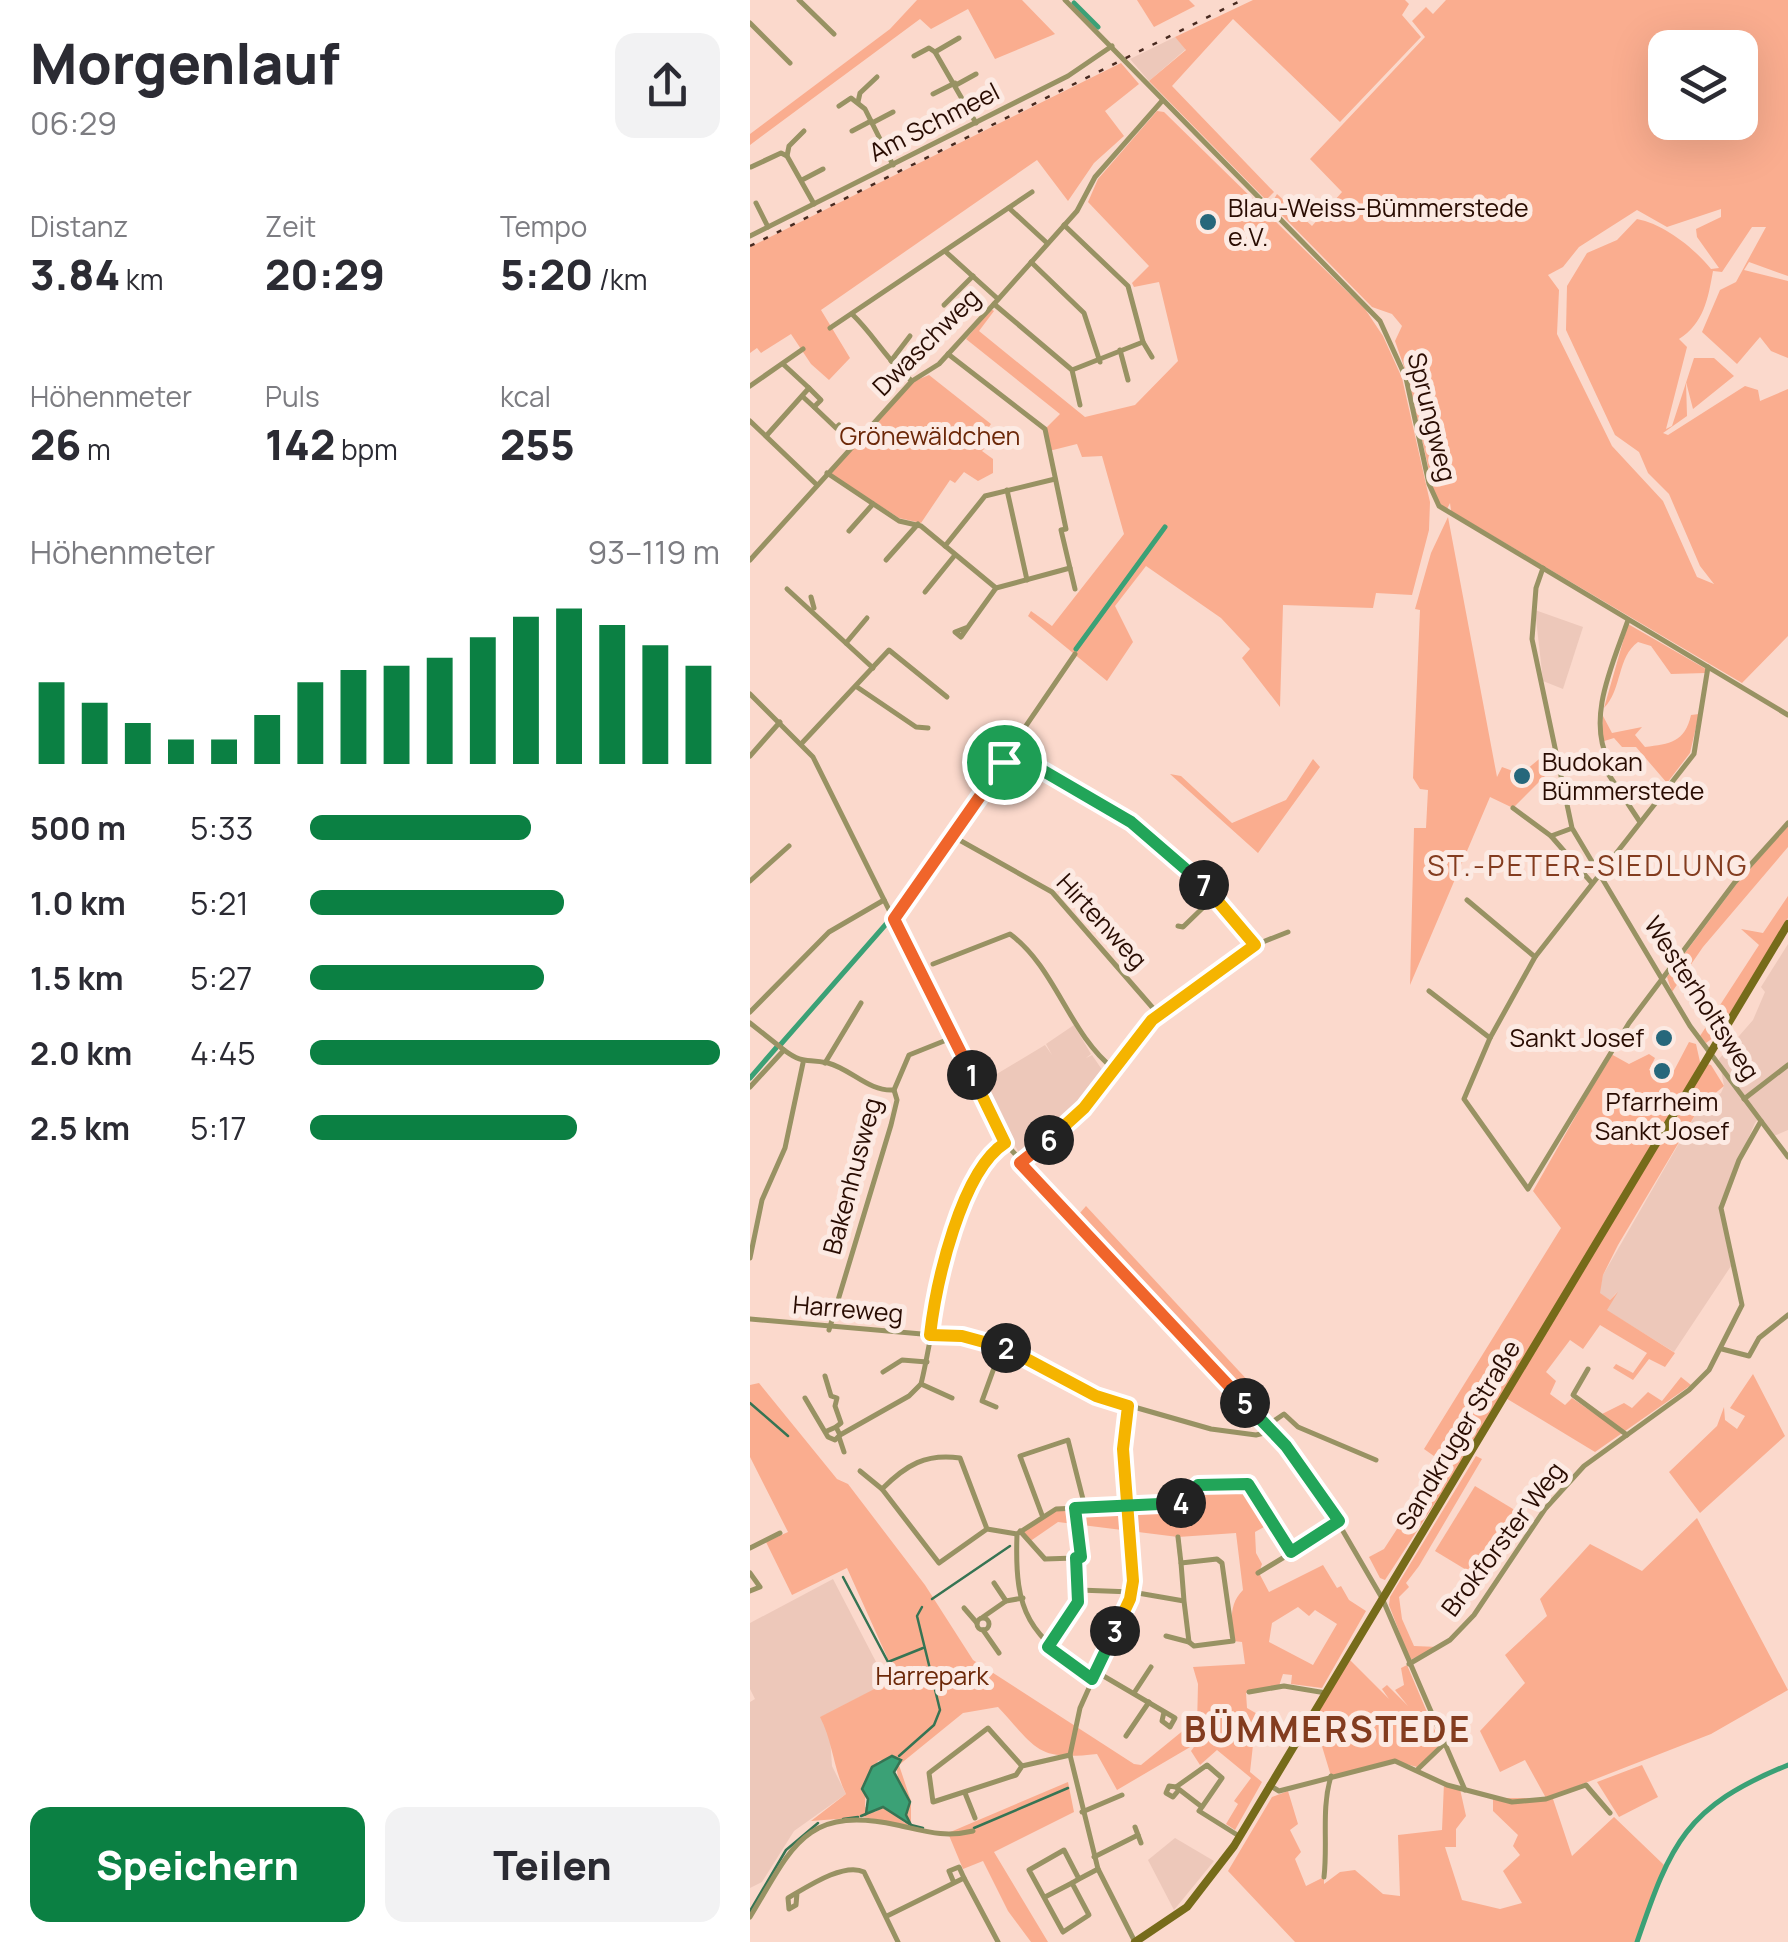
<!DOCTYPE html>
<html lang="de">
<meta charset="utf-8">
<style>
body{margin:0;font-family:Manrope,sans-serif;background:#f2f2f3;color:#2b2b33;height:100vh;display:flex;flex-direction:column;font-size:38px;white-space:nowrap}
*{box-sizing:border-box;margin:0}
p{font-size:32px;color:#7c7c81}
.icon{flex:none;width:55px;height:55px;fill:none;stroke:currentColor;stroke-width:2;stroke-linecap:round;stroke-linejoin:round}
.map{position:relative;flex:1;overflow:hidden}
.drawer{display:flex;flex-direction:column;background:#fff;width:750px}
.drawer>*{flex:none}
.controls{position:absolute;left:898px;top:30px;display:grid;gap:20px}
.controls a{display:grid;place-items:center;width:110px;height:110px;border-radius:20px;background:#fff;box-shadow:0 10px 40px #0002;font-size:50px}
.pin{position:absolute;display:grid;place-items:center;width:85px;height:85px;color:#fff;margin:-42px;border:5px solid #fff;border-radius:50%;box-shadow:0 2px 10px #0007}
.km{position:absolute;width:50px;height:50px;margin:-25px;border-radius:50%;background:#222;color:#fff;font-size:28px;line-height:50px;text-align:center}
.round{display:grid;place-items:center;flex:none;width:105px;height:105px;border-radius:20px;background:#f2f2f3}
.overview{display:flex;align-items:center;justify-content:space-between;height:170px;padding:0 30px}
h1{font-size:55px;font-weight:800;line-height:75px}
.figures{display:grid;grid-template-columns:repeat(3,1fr);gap:15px;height:170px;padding:10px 30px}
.figures div{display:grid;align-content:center}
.figures b{font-size:42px;font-weight:800}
.figures small{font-size:28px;font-weight:400}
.figures p{font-size:28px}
.chart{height:280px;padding:20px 30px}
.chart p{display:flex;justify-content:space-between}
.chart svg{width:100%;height:180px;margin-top:10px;stroke:#0b8043;stroke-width:6}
.button{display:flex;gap:20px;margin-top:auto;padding:20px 30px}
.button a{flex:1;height:115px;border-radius:20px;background:#0b8043;color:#fff;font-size:40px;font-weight:800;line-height:115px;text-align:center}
.button a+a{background:#f2f2f3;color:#2b2b33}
ul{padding:0 30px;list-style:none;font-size:32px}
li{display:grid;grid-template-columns:160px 120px 1fr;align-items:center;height:75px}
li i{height:25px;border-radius:12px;background:#0b8043}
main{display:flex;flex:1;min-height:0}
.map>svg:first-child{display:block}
</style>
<main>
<section class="drawer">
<div class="overview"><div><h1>Morgenlauf</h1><p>06:29</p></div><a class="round"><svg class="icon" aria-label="share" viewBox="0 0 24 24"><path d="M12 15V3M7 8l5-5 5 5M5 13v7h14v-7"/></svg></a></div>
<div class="figures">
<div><p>Distanz</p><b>3.84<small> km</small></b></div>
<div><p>Zeit</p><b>20:29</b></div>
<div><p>Tempo</p><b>5:20<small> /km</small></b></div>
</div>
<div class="figures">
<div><p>Höhenmeter</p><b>26<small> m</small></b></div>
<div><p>Puls</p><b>142<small> bpm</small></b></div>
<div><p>kcal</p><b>255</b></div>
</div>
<div class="chart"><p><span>Höhenmeter</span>93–119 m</p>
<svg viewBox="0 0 160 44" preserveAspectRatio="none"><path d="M5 44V24M15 44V29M25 44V34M35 44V38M45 44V38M55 44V32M65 44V24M75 44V21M85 44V20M95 44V18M105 44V13M115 44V8M125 44V6M135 44V10M145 44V15M155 44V20"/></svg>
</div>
<ul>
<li><b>500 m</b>5:33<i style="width:54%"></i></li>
<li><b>1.0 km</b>5:21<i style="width:62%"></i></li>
<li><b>1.5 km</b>5:27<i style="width:57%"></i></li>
<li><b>2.0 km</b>4:45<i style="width:100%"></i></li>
<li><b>2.5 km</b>5:17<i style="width:65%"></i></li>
</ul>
<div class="button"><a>Speichern</a><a>Teilen</a></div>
</section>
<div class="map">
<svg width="1038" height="1942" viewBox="0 0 1038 1942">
<rect width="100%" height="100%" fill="#fbd9cc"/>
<g fill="#edc8ba">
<path d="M425 37 436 49 399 81 380 59Z"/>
<path d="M785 610 833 627 813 689 793 681Z"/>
<path d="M1038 944V1130L1024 1136 1009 1118 1005 1123 969 1205 981 1266 924 1352 856 1310 867 1292 860 1300 849 1293 853 1275 951 1105 971 1093 974 1086 969 1059 1003 1020 1015 992 1011 987Z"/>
<path d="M324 1025 341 1054 336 1058 342 1055 355 1074 316 1120 269 1153 230 1084 295 1045 302 1055 296 1044Z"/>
<path d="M83 1579 137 1683 71 1717 80 1737 82 1766 96 1794 44 1831 12 1882 0 1888V1702L5 1699 0 1689V1623Z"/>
<path d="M425 1838 464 1861 424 1910 398 1860Z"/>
</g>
<g fill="#faad8f" fill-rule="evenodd">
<path d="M167 0H272L305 34 245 59 218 9 181 29 170 19 0 145V134L140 29Z"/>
<path d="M387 0H439L445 6 404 27Z"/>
<path d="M503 0H655L659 4 652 15 671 37 590 122 483 19 422 86 524 192 516 200 399 81 436 50 425 37Z"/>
<path d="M696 0H1038V276L999 262 994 270 1038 281V358L1021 351 1010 337 987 364 952 332 970 290 986 282 1016 227H1002L972 272 963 271C958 299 954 323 929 339L937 347 916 429 922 426 944 358H964L984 376 943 409 936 382 937 416 913 433 918 435 995 386 1008 390 1010 401 1038 389V636L992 683 701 511 700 503 697 509 686 501 658 378 645 341 652 326 642 314 622 307 521 204 527 194 562 226 592 192 560 159 675 37 662 21 676 7 683 14ZM915 48H990V122H915ZM971 209V217L946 229 947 237 969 268 961 269C944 248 914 224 887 219L867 240 837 253 817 286 816 330 865 435 889 452 898 473 919 494 950 566 964 584 947 577 913 501 862 446 807 334 809 290 798 275 813 267 829 247 887 210 917 227Z"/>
<path d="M371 63 389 84 355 111 374 136 344 163 318 201 287 160 71 310 100 358 79 380 61 364 41 334 11 353 7 348 0 353V247Z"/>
<path d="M407 111 414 112 615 309 633 336 652 378 680 502 679 530 662 595 626 593 623 608 533 605 530 707 492 658 500 649 471 618 396 566 365 606 383 642 357 681 278 616 281 611 302 626 374 534 352 456 332 457 327 444 299 451 295 429 310 414 216 339 241 309 244 311 229 331 335 417 385 405 428 361 409 282 384 287 382 283 399 266 338 202 348 179Z"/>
<path d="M179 375 241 424 232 437 240 443 232 451 243 459V473L228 481 214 472 205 483 200 480 171 523 149 518 80 473 162 382Z"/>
<path d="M698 517 747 777 752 767 771 774 805 746 808 763 763 808 740 797 660 985 664 828H676L678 790 670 789 663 778 670 610 665 609 681 553Z"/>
<path d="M878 624 956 669V673L921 674 901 646 888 642C867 657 872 690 854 708Z"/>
<path d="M949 714 940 753 917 783 886 747H872L864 738 851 742 853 716 862 733 892 727 885 735 895 747C920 744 935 742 941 715Z"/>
<path d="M563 759 570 767 508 853 420 774 431 776 482 823 536 800Z"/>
<path d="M1038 826V847L953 947 922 992 917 977 988 882Z"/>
<path d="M1038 896V918L967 1035 956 1043 950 1036 1009 945 991 929 1013 933Z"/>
<path d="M939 1042 946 1044 950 1062 961 1065 974 1086 951 1105 868 1245 853 1275 850 1293 860 1300 868 1292 857 1310 925 1353 915 1367 899 1359 883 1380 863 1368 866 1364 883 1373 897 1353 850 1325 833 1349 820 1340 796 1372 806 1381 800 1394 815 1405 822 1398 848 1416 874 1403 882 1408 898 1392 912 1401 931 1377 941 1385 845 1452 754 1397 635 1580 630 1578 619 1557 634 1549 691 1461 674 1449 811 1228 783 1191 861 1054 879 1064 899 1054 905 1058 899 1070 918 1082Z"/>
<path d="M336 1206 514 1398 501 1408 324 1220Z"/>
<path d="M1003 1374 1035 1436 950 1513 919 1472 967 1426 974 1407 975 1420 987 1429 995 1416 980 1408Z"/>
<path d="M9 1383 87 1479 98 1484 175 1585 223 1660 384 1764 391 1765 435 1729 447 1726 448 1684 443 1667 495 1664 492 1642 483 1641C482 1622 478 1605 493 1590L486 1533 428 1537 308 1522 279 1542 270 1531 306 1509 432 1503 448 1485 497 1484 523 1522 505 1532 506 1553 512 1564 509 1573 519 1592 573 1565 587 1588 591 1586 599 1600 616 1611 572 1688 541 1684 542 1675 533 1674 529 1686 496 1693 497 1708 523 1723 503 1745 500 1772 512 1782 485 1830 476 1824 488 1804 484 1801 501 1778 467 1750 450 1765 441 1751 447 1743 367 1790 347 1754C286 1761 287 1749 248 1707L213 1713 149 1765 161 1801V1826L113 1817 61 1821 96 1794C83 1768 83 1742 70 1717L136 1683 137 1657 97 1568 42 1595 16 1542 38 1532 0 1457V1385ZM548 1607 559 1616 565 1610 587 1624 563 1665 519 1642 522 1623ZM137 1759 146 1765 155 1823 133 1807 125 1812 115 1807 116 1782 128 1761Z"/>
<path d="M726 1456 732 1459 669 1566 656 1583 659 1587 649 1597 652 1619 664 1646 688 1647 660 1660 639 1605 640 1597Z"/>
<path d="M725 1486 768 1512 728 1577 685 1551Z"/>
<path d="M947 1518 1038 1690 961 1734 802 1796 822 1856 864 1817 914 1865 887 1942H545L478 1871 522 1797 538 1791 548 1824 540 1830 551 1852 545 1859 556 1886 574 1877V1884L590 1872 605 1870 633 1894 650 1896 648 1835 692 1830 694 1783 710 1789 716 1816 706 1829V1847H695L712 1900 750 1909 772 1903 753 1871 770 1855 763 1846 768 1835 743 1811V1798H796L775 1760 750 1772 730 1731 775 1683 755 1655 797 1616 790 1599 840 1544 892 1571Z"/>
<path d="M599 1659 639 1699 632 1689 637 1685 658 1706 645 1690 654 1685 651 1668 657 1665 691 1745 667 1767 645 1761 581 1776 571 1743 580 1728 564 1718Z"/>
<path d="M892 1765 908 1797 869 1817 847 1782Z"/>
<path d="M318 1782 324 1812 244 1852 298 1942H281L258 1911 233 1861 213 1869 198 1833Z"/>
</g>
<path fill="#3ba176" stroke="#367453" stroke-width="2.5" d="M142 1756 151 1760 144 1772 160 1802 156 1815 161 1825 133 1807 116 1814 118 1799 112 1789 122 1767Z"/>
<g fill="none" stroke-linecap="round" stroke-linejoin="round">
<g stroke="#367453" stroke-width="2.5">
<path d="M0 1403 38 1436"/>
<path d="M93 1577 138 1662 173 1648"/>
<path d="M182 1599 260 1546"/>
<path d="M149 1756 184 1725 190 1710 167 1616 172 1607"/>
<path d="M111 1816 116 1814"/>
<path d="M93 1819 108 1817"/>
<path d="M161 1825 173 1828"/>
<path d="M224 1828 318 1788"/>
<path d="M0 1911 36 1850 68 1823"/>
</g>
<g stroke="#3ba176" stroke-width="5">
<path d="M324 3 348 27"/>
<path d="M326 649 415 527"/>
<path d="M31 1044 137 923"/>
<path d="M0 1078 26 1048"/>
<path d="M887 1942C921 1843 935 1807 1038 1765"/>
</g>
<g stroke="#989263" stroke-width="5">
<path d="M49 0 84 34"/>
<path d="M315 0 630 321 656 378 679 484 689 506 1038 715"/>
<path d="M0 23 40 63"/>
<path d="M185 52 226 123"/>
<path d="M164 56 179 48 185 52 209 38"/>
<path d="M206 85 226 74"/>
<path d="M183 94 205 83"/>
<path d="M108 102 110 93 127 77"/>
<path d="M89 106 101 98 115 109 143 165"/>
<path d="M122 123 143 112"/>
<path d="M102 131 121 121"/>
<path d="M37 156 39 146 54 131"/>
<path d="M1 167 31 153 37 156 64 204"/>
<path d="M52 180 73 169"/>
<path d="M6 203 18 227"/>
<path d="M259 208 297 243"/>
<path d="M314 225 378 286 393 342 322 370"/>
<path d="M0 236 318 76 362 46"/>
<path d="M196 252 248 299"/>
<path d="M281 262 334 313 350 362"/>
<path d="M244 304 322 370 330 405"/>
<path d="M194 305 223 276"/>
<path d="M102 314C125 336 137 361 162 381"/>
<path d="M80 328 282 192"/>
<path d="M393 342 402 357"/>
<path d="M370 350 378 380"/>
<path d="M198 354 295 429 316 529 311 530 320 568 246 588"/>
<path d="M141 361 160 336"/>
<path d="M33 364 59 388"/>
<path d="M0 386 53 349"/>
<path d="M64 407 86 428 89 425"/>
<path d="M0 421 67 485"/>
<path d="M17 435 59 388 71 400 64 407 52 396"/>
<path d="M77 473 149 521 171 526 246 588 218 627 205 632 211 637 218 627"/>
<path d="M257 490 277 580"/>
<path d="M99 531 123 504"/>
<path d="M195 546 235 496 305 479"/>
<path d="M0 560 162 381 189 364 244 304 327 211 345 177 412 101"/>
<path d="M136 560 168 524"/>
<path d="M320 568 325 589"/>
<path d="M793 568 786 588 782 639 822 828 940 1026 1038 1157"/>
<path d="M37 589 123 668"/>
<path d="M175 592 205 555"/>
<path d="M61 597 64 608"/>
<path d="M96 643 117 618"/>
<path d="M958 667 944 754 785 957 740 1038 714 1099 778 1189 879 1023 985 882 1038 823"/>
<path d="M107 687 166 727 178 728"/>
<path d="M0 694 63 757 255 1143 562 1478 632 1598 715 1790"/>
<path d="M52 743 139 650 197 697"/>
<path d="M261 752C326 785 477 878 505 945"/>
<path d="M0 756 30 722"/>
<path d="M859 762C836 718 863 664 878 620"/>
<path d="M859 775 865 771 859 762 853 766 890 822"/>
<path d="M763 808 801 836"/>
<path d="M820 829 801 836 841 882"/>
<path d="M204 837 302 892 409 1015"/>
<path d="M0 881 39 846"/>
<path d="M717 900 785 957"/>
<path d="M144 919 325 654"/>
<path d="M428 926 433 927 465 896"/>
<path d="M183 964 260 934C306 968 319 1034 364 1069"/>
<path d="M679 991 740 1038"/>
<path d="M0 1012 79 932 134 900"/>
<path d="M0 1023 34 1050"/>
<path d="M75 1063 111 1003"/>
<path d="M0 1087 34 1050C54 1065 56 1058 78 1063 101 1069 119 1092 144 1090L159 1055 204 1037"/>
<path d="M994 1099 1038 1065"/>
<path d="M270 1163 334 1107 402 1020 505 945 538 932"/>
<path d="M0 1258 12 1200 35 1148 53 1063"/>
<path d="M0 1319 229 1339 363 1401 461 1429 506 1435 523 1431"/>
<path d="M79 1330 141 1125 147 1100 144 1090"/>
<path d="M972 1349 999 1356 1009 1338 1038 1315"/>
<path d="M838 1369 823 1395 877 1435"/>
<path d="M133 1372 152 1360 177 1362"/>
<path d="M75 1376 81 1396 87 1398 85 1406 91 1423 86 1427"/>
<path d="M171 1384 202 1398"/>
<path d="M55 1398 78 1437 85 1440 90 1435 86 1427 77 1431"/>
<path d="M378 1406 373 1449 382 1592 330 1708 320 1755 348 1869 385 1942"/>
<path d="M246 1407 232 1401 252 1346"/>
<path d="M518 1425 534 1414 548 1427 626 1460"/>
<path d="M90 1435 159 1396 171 1384C187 1321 198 1179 255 1143"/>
<path d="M89 1437 94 1452"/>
<path d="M110 1471 132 1489"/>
<path d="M292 1515 270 1456 318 1440 335 1507"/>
<path d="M237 1529 210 1458C176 1453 156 1465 132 1489L189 1563 237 1529 267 1534"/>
<path d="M270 1531 295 1559 325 1558"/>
<path d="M428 1537 431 1563"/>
<path d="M0 1548 30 1533"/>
<path d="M0 1573 10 1587 0 1591"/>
<path d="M508 1573 541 1553"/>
<path d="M244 1583 256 1601"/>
<path d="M329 1590 382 1592 434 1601 439 1642 444 1646 483 1641 472 1563 467 1559 431 1563 434 1601"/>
<path d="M214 1608 227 1623"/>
<path d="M233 1617 256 1601 273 1598"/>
<circle cx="233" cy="1624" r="6"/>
<path d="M233 1630 249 1653"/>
<path d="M416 1636 439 1642"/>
<path d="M298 1647 328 1602 326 1558 331 1557 325 1509"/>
<path d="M659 1664 700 1640 724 1615 795 1509 834 1466 939 1390 959 1370 992 1305 971 1208 989 1160 1011 1121"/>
<path d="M345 1671 425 1718 420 1727 412 1721 414 1712"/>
<path d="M341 1679C280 1632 264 1617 267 1534L306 1509 433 1503 448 1485 497 1484 541 1553 589 1521"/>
<path d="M499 1692 534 1686 576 1693"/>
<path d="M384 1693 401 1667"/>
<path d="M376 1736 399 1702"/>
<path d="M272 1766 266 1775 183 1802 179 1773 238 1728 272 1766 320 1755"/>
<path d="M668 1769 693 1745"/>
<path d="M519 1785 529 1791 645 1761 697 1785 762 1802 796 1799 836 1785 860 1813"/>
<path d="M426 1787 419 1786 416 1793 423 1797 428 1791"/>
<path d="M215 1793 225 1818"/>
<path d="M452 1807 472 1778 457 1765 426 1787 452 1807 449 1811 489 1836"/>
<path d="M332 1812 372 1795"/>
<path d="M385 1827 391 1843"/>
<path d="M344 1857 388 1835"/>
<path d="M574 1877C578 1842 571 1810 581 1776"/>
<path d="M214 1878 248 1942"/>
<path d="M329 1879 322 1883 339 1915 313 1932 279 1870 314 1850 329 1879 348 1869"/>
<path d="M47 1893 46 1905 39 1909 38 1898C57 1887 94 1862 114 1872L148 1942"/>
<path d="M295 1897 322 1883"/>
<path d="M137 1916 214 1878 209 1867 199 1871 204 1883"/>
<path d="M0 1917C42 1848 54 1805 147 1825 175 1831 194 1838 223 1831"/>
</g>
<path stroke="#766b1a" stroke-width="8" d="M385 1942 437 1907 484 1846 1038 924"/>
<path stroke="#482a20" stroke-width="2.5" stroke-dasharray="5 10" stroke-linecap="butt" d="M0 246 492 0"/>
</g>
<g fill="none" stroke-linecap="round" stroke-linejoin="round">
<g stroke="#fff" stroke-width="20">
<path id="split-1" d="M222 1075 144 919 254 762"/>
</g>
<g stroke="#fff" stroke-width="20">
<path id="split-2" d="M222 1075 255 1143C211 1171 186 1283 180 1335L212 1336 256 1348"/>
</g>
<g stroke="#fff" stroke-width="20">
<path id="split-3" d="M256 1348 346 1396 378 1406 373 1449 383 1581 380 1599 365 1631"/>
</g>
<g stroke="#fff" stroke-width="20">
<path id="split-4" d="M365 1631 342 1679 298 1647 328 1602 326 1558 331 1557 325 1508 431 1503"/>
</g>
<g stroke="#fff" stroke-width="20">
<path id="split-5" d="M431 1503 448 1485 498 1484 541 1552 589 1521 536 1446 495 1403"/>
</g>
<g stroke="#fff" stroke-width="20">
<path id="split-6" d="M299 1140 270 1163 495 1403"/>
</g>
<g stroke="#fff" stroke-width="20">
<path id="split-7" d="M299 1140 334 1108 402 1020 505 945 454 885"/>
</g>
<g stroke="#fff" stroke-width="20">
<path id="split-8" d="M254 762 261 752 381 822 454 885"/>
</g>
<use href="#split-1" stroke="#f0652b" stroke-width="12"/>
<use href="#split-2" stroke="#f5b400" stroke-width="12"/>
<use href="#split-3" stroke="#f5b400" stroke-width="12"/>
<use href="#split-4" stroke="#22a559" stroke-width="12"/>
<use href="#split-5" stroke="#22a559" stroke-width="12"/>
<use href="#split-6" stroke="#f0652b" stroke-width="12"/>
<use href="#split-7" stroke="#f5b400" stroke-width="12"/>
<use href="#split-8" stroke="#22a559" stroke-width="12"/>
</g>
<g fill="#26677b" stroke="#fceae3" stroke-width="4">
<circle cx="458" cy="222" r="10"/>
<circle cx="772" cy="776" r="10"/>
<circle cx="914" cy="1038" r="10"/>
<circle cx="912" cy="1071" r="10"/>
</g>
<g text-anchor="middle" stroke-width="10" stroke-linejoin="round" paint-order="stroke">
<g font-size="25" fill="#290c02" stroke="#fceae3">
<text transform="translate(184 122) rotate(-27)" y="9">Am Schmeel</text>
<text transform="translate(176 342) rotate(-45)" y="9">Dwaschweg</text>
<text transform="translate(682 417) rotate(76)" y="9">Sprungweg</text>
<text transform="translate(352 921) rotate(47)" y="9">Hirtenweg</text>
<text transform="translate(952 998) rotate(57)" y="9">Westerholtsweg</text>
<text transform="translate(102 1176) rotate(-75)" y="9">Bakenhusweg</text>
<text transform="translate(98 1309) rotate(5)" y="9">Harreweg</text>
<text transform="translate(708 1435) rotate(-59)" y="9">Sandkruger Straße</text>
<text transform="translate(753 1539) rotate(-53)" y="9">Brokforster Weg</text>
</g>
<g font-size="25" fill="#290c02" stroke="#fceae3" text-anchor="start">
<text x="478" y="217">Blau-Weiss-Bümmerstede<tspan x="478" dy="29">e.V.</tspan></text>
<text x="792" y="771">Budokan<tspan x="792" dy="29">Bümmerstede</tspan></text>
<text x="894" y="1047" text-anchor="end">Sankt Josef</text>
<text x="912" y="1111" text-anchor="middle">Pfarrheim<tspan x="912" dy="29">Sankt Josef</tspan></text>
</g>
<g font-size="25" fill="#6c2808" stroke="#fceae3">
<text x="180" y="445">Grönewäldchen</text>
<text x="182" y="1685">Harrepark</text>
</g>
<g font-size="28" letter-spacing="2.5" fill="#833c1f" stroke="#fceae3">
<text x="838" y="876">ST.-PETER-SIEDLUNG</text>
</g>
<g font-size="35" font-weight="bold" letter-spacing="2.5" fill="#833c1f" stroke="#fceae3">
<text x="578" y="1742">BÜMMERSTEDE</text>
</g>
</g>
</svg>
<div class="controls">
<a><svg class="icon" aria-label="layers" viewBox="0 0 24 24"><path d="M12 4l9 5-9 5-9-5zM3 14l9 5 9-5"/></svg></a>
</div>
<div class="pin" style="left:254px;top:762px;background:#1e9e55"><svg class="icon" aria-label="arrive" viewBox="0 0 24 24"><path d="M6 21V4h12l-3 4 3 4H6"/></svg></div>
<b class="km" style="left:222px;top:1075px">1</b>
<b class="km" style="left:256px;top:1348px">2</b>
<b class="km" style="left:365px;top:1631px">3</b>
<b class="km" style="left:431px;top:1503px">4</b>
<b class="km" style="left:495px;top:1403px">5</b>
<b class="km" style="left:299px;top:1140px">6</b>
<b class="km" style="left:454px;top:885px">7</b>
</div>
</main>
